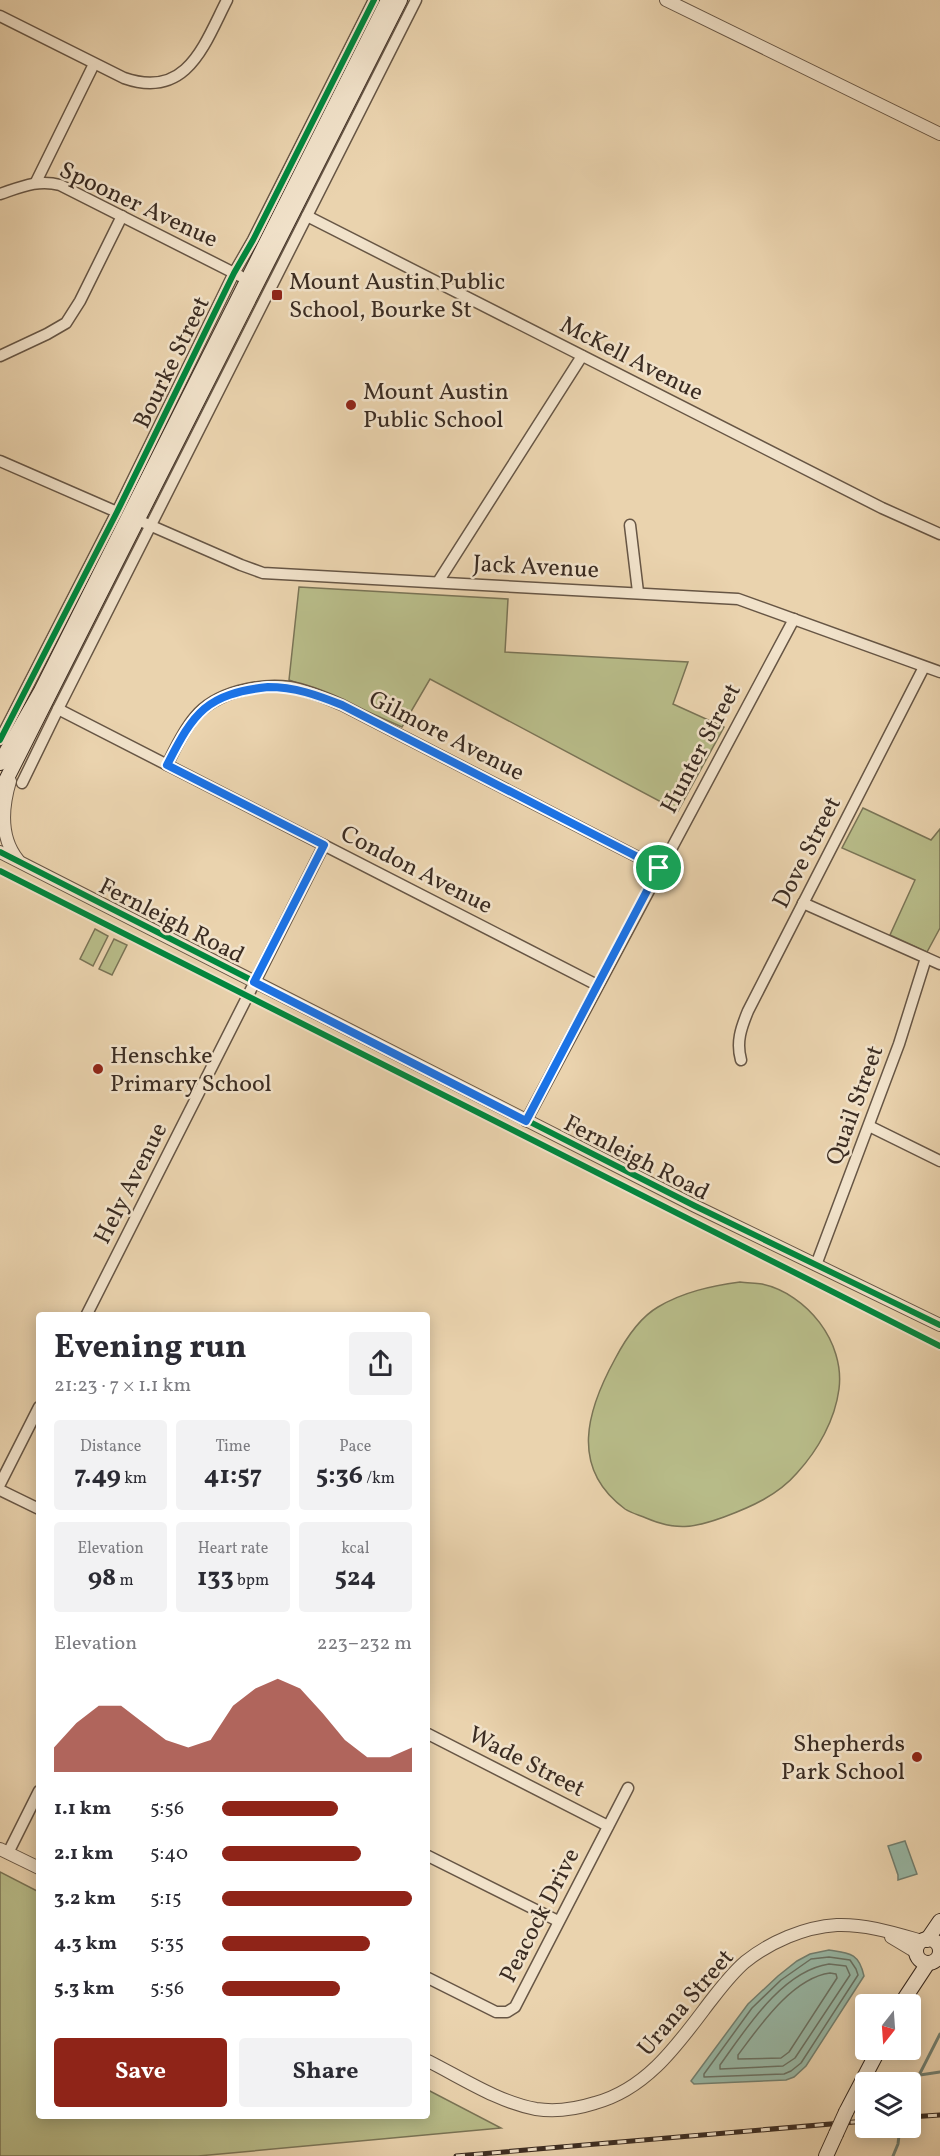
<!DOCTYPE html>
<meta charset="utf-8">
<style>
body{margin:0;font-family:Vollkorn,serif;background:#f2f2f3;color:#2b2b33;height:100vh;display:flex;flex-direction:column;font-size:22px;white-space:nowrap}
*{box-sizing:border-box;margin:0}
p{font-size:20px;color:#7c7c81}
.icon{flex:none;width:33px;height:33px;fill:none;stroke:currentColor;stroke-width:2;stroke-linecap:round;stroke-linejoin:round}
.map{position:relative;flex:1;overflow:hidden}
.panel{position:absolute;left:36px;top:1312px;width:394px;height:807px;display:flex;flex-direction:column;background:#fff;border-radius:6px;box-shadow:0 3px 15px #0003}
.panel>*{flex:none}
.needle{width:39px;rotate:197deg}
.buttons{position:absolute;left:855px;top:1994px;display:grid;gap:12px}
.buttons a{display:grid;place-items:center;width:66px;height:66px;border-radius:6px;background:#fff;box-shadow:0 3px 15px #0003;font-size:30px}
.pin{position:absolute;display:grid;place-items:center;width:51px;height:51px;color:#fff;margin:-26px;border:3px solid #fff;border-radius:50%;box-shadow:0 2px 6px #0007}
.round{display:grid;place-items:center;flex:none;width:63px;height:63px;border-radius:6px;background:#f2f2f3}
.headline{display:flex;align-items:center;justify-content:space-between;height:102px;padding:0 18px}
h1{font-size:33px;font-weight:700;line-height:45px}
.metrics{display:grid;grid-template-columns:repeat(3,1fr);gap:9px;height:102px;padding:6px 18px}
.metrics div{display:grid;align-content:center;border-radius:6px;background:#f2f2f3;text-align:center}
.metrics b{font-size:26px;font-weight:700}
.metrics small{font-size:16px;font-weight:400}
.metrics p{font-size:16px}
.chart{height:168px;padding:12px 18px}
.chart p{display:flex;justify-content:space-between}
.chart svg{width:100%;height:108px;margin-top:6px;fill:#8f2418;opacity:.7}
.primary-button{display:flex;gap:12px;margin-top:auto;padding:12px 18px}
.primary-button a{flex:1;height:69px;border-radius:6px;background:#8f2418;color:#fff;font-size:24px;font-weight:700;line-height:69px;text-align:center}
.primary-button a+a{background:#f2f2f3;color:#2b2b33}
ul{padding:0 18px;list-style:none;font-size:20px}
li{display:grid;grid-template-columns:96px 72px 1fr;align-items:center;height:45px}
li i{height:15px;border-radius:8px;background:#8f2418}
.map>svg:first-child{display:block}
</style>
<div class="map">
<svg width="940" height="2156" viewBox="0 0 940 2156">
<rect width="100%" height="100%" fill="#ead3ae"/>
<filter id="stains"><feTurbulence type="fractalNoise" baseFrequency=".00333" numOctaves="4"/><feColorMatrix values="0 0 0 0 .2 0 0 0 0 .09 0 0 0 0 .02 0 0 0 .5 -.17"/></filter>
<radialGradient id="worn" r=".72"><stop offset=".6" stop-color="#630" stop-opacity="0"/><stop offset="1" stop-color="#630" stop-opacity=".3"/></radialGradient>
<g fill="#b8bc89" stroke="#7a7456" stroke-width="1.5">
<path d="M299 587 508 599 505 652 688 662 673 704 724 727 678 811 430 679 402 727 328 694 289 680Z"/>
<path d="M863 808 931 840 940 829V928L927 952 890 935 915 880 842 848Z"/>
<path d="M95 929 108 936 93 966 80 959Z"/>
<path d="M114 939 127 945 112 975 99 969Z"/>
<path d="M740 1282C747 1283 755 1283 762 1284 807 1294 845 1342 839 1389 835 1420 818 1450 797 1473 778 1495 751 1507 724 1517 694 1528 676 1531 646 1518 639 1515 631 1513 625 1509 569 1468 587 1410 615 1359 625 1340 639 1318 658 1307 683 1292 711 1286 740 1282Z"/>
<path d="M0 1872 39 1892V2116H428V2090L501 2128 198 2156H0Z"/>
</g>
<g fill="#98b8a6" stroke="#738071" stroke-width="1.5">
<path d="M905 1841 917 1874 898 1880V1875L888 1846Z"/>
<path d="M829 1950C850 1953 859 1953 864 1976L806 2066 794 2077 786 2080 694 2084 691 2081 748 2004 778 1976 797 1961 810 1954Z"/>
</g>
<g fill="none" stroke-linecap="round" stroke-linejoin="round">
<g stroke="#6a7264" stroke-width="1.5">
<path d="M829 1957 850 1960 856 1969 858 1975 801 2063 791 2071 784 2074 704 2077V2074L752 2008 781 1980 811 1959Z"/>
<path d="M829 1964 846 1966 850 1975 795 2058 783 2066 720 2069V2065C746 2029 782 1971 829 1964Z"/>
<path d="M830 1973 836 1974 837 1978 789 2052 781 2058 738 2059V2055C759 2027 792 1978 830 1973Z"/>
</g>
<g stroke="#738071" stroke-width="3">
<path d="M920 2075 940 2072"/>
<path d="M910 2093 940 2034"/>
<path d="M893 2156 898 2144 900 2127"/>
</g>
<g stroke="#675645" stroke-width="13">
<g id="minor">
<path d="M0 16 124 78C187 100 204 45 227 0"/>
<path d="M36 182 94 64"/>
<path d="M0 194C21 187 38 179 60 185L240 276"/>
<path d="M307 216 882 508 940 534"/>
<path d="M0 356 47 334 66 323 80 301 122 216"/>
<path d="M0 461 117 512"/>
<path d="M131 517 241 565 263 573 738 599 940 672"/>
<path d="M630 525 638 592"/>
<path d="M438 582 582 356"/>
<path d="M58 709 597 985"/>
<path d="M0 740 117 512 234 273 253 240 374 0"/>
<path d="M167 765C175 749 183 731 195 717 216 692 259 683 290 687 308 690 326 698 342 705L659 868"/>
<path d="M22 783 58 709 416 0"/>
<path d="M803 903 940 964"/>
<path d="M741 1060C736 1042 741 1028 748 1011L924 667"/>
<path d="M526 1121 794 619"/>
<path d="M869 1126 940 1161"/>
<path d="M816 1265 899 1044 926 958"/>
<path d="M86 1316 324 845"/>
<path d="M0 1484 39 1407"/>
<path d="M0 1490 39 1509"/>
<path d="M428 1734 608 1826"/>
<path d="M8 1853 39 1791"/>
<path d="M428 1856 558 1921"/>
<path d="M428 1978 496 2012H507L515 2007 628 1788"/>
</g>
</g>
<g stroke="#675645" stroke-width="14">
<g id="tertiary">
<path d="M666 0 940 134"/>
<path d="M10 781C2 808 0 838 18 860"/>
<path d="M0 852 695 1206 940 1325"/>
<path d="M0 1849 39 1868"/>
<path d="M891 1937 916 1952"/>
<path d="M428 2061C462 2078 498 2102 536 2109 555 2112 576 2109 595 2103 647 2089 678 2044 709 2003 720 1989 731 1974 745 1962 770 1942 804 1927 837 1925 866 1924 894 1933 922 1941"/>
</g>
</g>
<g stroke="#3b2c22" stroke-width="16">
<g id="secondary">
<path d="M0 763 41 691 388 0"/>
<path d="M0 792 400 0"/>
<circle cx="928" cy="1951" r="12"/>
<path d="M927 1940 940 1921"/>
<path d="M901 2004 928 1963"/>
<path d="M846 2112 879 2049"/>
<path d="M826 2156 836 2134"/>
</g>
</g>
<use href="#minor" stroke="#f1e2ca" stroke-width="10"/>
<use href="#tertiary" stroke="#f1e2ca" stroke-width="12"/>
<use href="#secondary" stroke="#f1e2ca" stroke-width="14"/>
<g stroke="#3b2c22" stroke-width="5">
<g id="rail">
<path d="M910 2117 940 2115"/>
<path d="M456 2156 866 2121"/>
</g>
</g>
<use href="#rail" stroke="#f1e2ca" stroke-width="3" stroke-dasharray="9" stroke-linecap="butt"/>
<g stroke="#3b2c22" stroke-width="16" stroke-linecap="butt">
<path id="secondary-bridge" d="M836 2134 846 2112"/>
</g>
<use href="#secondary-bridge" stroke="#f1e2ca" stroke-width="14"/>
<g stroke="#f1e2ca" stroke-width="10">
<g id="cycleway">
<path d="M0 740 117 512 234 273 253 240 374 0"/>
<path d="M0 852 695 1206 940 1325"/>
<path d="M0 871 940 1346"/>
</g>
</g>
<use href="#cycleway" stroke="#00873e" stroke-width="6"/>
</g>
<g fill="none" stroke-linecap="round" stroke-linejoin="round">
<g stroke="#fff" stroke-width="12">
<path id="route" d="M268 687C295 687 317 695 342 705L659 868 526 1121 254 982 324 845 167 765C194 712 206 694 268 687Z"/>
</g>
<use href="#route" stroke="#1a73e8" stroke-width="8"/>
</g>
<g fill="#8f2418" stroke="#f1e2ca" stroke-width="2">
<rect x="271" y="289" width="12" height="12" rx="3"/>
<circle cx="351" cy="405" r="6"/>
<circle cx="98" cy="1069" r="6"/>
<circle cx="917" cy="1757" r="6"/>
</g>
<g text-anchor="middle" stroke-width="5" stroke-linejoin="round" paint-order="stroke">
<g font-size="24" fill="#3b2c22" stroke="#f1e2ca">
<text transform="translate(139 204) rotate(25)" y="8">Spooner Avenue</text>
<text transform="translate(632 358) rotate(27)" y="8">McKell Avenue</text>
<text transform="translate(171 362) rotate(-64)" y="8">Bourke Street</text>
<text transform="translate(536 566) rotate(3)" y="8">Jack Avenue</text>
<text transform="translate(447 735) rotate(27)" y="8">Gilmore Avenue</text>
<text transform="translate(700 748) rotate(-62)" y="8">Hunter Street</text>
<text transform="translate(806 852) rotate(-63)" y="8">Dove Street</text>
<text transform="translate(417 869) rotate(27)" y="8">Condon Avenue</text>
<text transform="translate(172 920) rotate(27)" y="8">Fernleigh Road</text>
<text transform="translate(854 1105) rotate(-70)" y="8">Quail Street</text>
<text transform="translate(637 1157) rotate(27)" y="8">Fernleigh Road</text>
<text transform="translate(130 1183) rotate(-63)" y="8">Hely Avenue</text>
<text transform="translate(527 1761) rotate(27)" y="8">Wade Street</text>
<text transform="translate(539 1915) rotate(-63)" y="8">Peacock Drive</text>
<text transform="translate(685 2002) rotate(-49)" y="8">Urana Street</text>
</g>
<g font-size="24" fill="#3b2c22" stroke="#f1e2ca" text-anchor="start">
<text x="289" y="289">Mount Austin Public<tspan x="289" dy="28">School, Bourke St</tspan></text>
<text x="363" y="399">Mount Austin<tspan x="363" dy="28">Public School</tspan></text>
<text x="110" y="1063">Henschke<tspan x="110" dy="28">Primary School</tspan></text>
<text x="905" y="1751" text-anchor="end">Shepherds<tspan x="905" dy="28">Park School</tspan></text>
</g>
</g>
<rect width="100%" height="100%" filter="url(#stains)"/>
<rect width="100%" height="100%" fill="url(#worn)"/>
</svg>
<div class="buttons">
<a><svg class="needle" viewBox="-14 -14 28 28"><path d="M0-13l5 13h-10z" fill="#e53935"/><path d="M0 13l5-13h-10z" fill="#7c7c81"/></svg></a>
<a><svg class="icon" aria-label="layers" viewBox="0 0 24 24"><path d="M12 4l9 5-9 5-9-5zM3 14l9 5 9-5"/></svg></a>
</div>
<div class="pin" style="left:659px;top:868px;background:#1e9e55"><svg class="icon" aria-label="arrive" viewBox="0 0 24 24"><path d="M6 21V4h12l-3 4 3 4H6"/></svg></div>
<section class="panel">
<div class="headline"><div><h1>Evening run</h1><p>21:23 · 7 × 1.1 km</p></div><a class="round"><svg class="icon" aria-label="share" viewBox="0 0 24 24"><path d="M12 15V3M7 8l5-5 5 5M5 13v7h14v-7"/></svg></a></div>
<div class="metrics">
<div><p>Distance</p><b>7.49<small> km</small></b></div>
<div><p>Time</p><b>41:57</b></div>
<div><p>Pace</p><b>5:36<small> /km</small></b></div>
</div>
<div class="metrics">
<div><p>Elevation</p><b>98<small> m</small></b></div>
<div><p>Heart rate</p><b>133<small> bpm</small></b></div>
<div><p>kcal</p><b>524</b></div>
</div>
<div class="chart"><p><span>Elevation</span>223–232 m</p>
<svg viewBox="0 0 160 44" preserveAspectRatio="none"><path d="M0 44V34L10 24L20 17L30 17L40 24L50 31L60 34L70 31L80 17L90 10L100 6L110 10L120 20L130 31L140 38L150 38L160 34V44z"/></svg>
</div>
<ul>
<li><b>1.1 km</b>5:56<i style="width:61%"></i></li>
<li><b>2.1 km</b>5:40<i style="width:73%"></i></li>
<li><b>3.2 km</b>5:15<i style="width:100%"></i></li>
<li><b>4.3 km</b>5:35<i style="width:78%"></i></li>
<li><b>5.3 km</b>5:56<i style="width:62%"></i></li>
</ul>
<div class="primary-button"><a>Save</a><a>Share</a></div>
</section>
</div>
